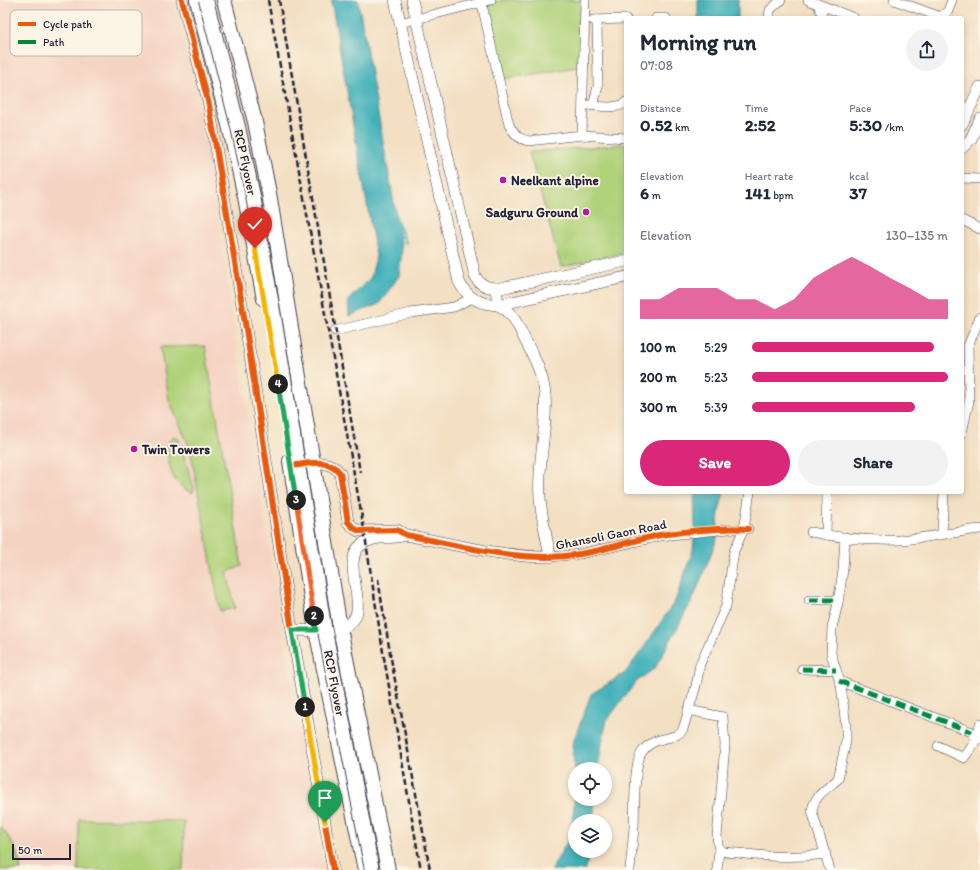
<!DOCTYPE html>
<meta charset="utf-8">
<style>
body{margin:0;font-family:Itim,sans-serif;background:#f2f2f3;color:#1f2937;height:100vh;display:flex;flex-direction:column;font-size:15px;white-space:nowrap}
*{box-sizing:border-box;margin:0}
p{font-size:13px;color:#747a83}
.icon{flex:none;width:22px;height:22px;fill:none;stroke:currentColor;stroke-width:2;stroke-linecap:round;stroke-linejoin:round}
.map{position:relative;flex:1;overflow:hidden}
.panel{position:absolute;left:624px;top:16px;width:340px;height:478px;display:flex;flex-direction:column;background:#fff;border-radius:4px;box-shadow:0 2px 6px #0003}
.panel>*{flex:none}
.fabs{position:absolute;left:568px;top:762px;display:grid;gap:8px}
.fabs a{display:grid;place-items:center;width:44px;height:44px;border-radius:50%;background:#fff;box-shadow:0 2px 6px #0003;font-size:20px}
.scale{position:absolute;left:12px;bottom:10px;width:59px;box-sizing:border-box;padding-left:4px;border:2px solid #22223b;border-top:0;font-size:11px;line-height:14px;white-space:nowrap;color:#22223b;-webkit-text-stroke:3px #fcf5e5;paint-order:stroke}
.pin{position:absolute;display:grid;place-items:center;width:34px;height:34px;color:#fff;margin:-41px -17px;border-radius:50% 50% 50% 0;rotate:-45deg;box-shadow:0 0 4px #0007}
.pin .icon{rotate:45deg}
.km{position:absolute;width:20px;height:20px;margin:-10px;border-radius:50%;background:#222;color:#fff;font-size:11px;line-height:20px;text-align:center}
.round{display:grid;place-items:center;flex:none;width:42px;height:42px;border-radius:21px;background:#f2f2f3}
.overview{display:flex;align-items:center;justify-content:space-between;height:68px;padding:0 16px}
h1{font-size:22px;font-weight:800;line-height:30px}
.stats{display:grid;grid-template-columns:repeat(3,1fr);gap:6px;height:68px;padding:4px 16px}
.stats div{display:grid;align-content:center}
.stats b{font-size:17px;font-weight:800}
.stats small{font-size:11px;font-weight:400}
.stats p{font-size:11px}
.chart{height:112px;padding:8px 16px}
.chart p{display:flex;justify-content:space-between}
.chart svg{width:100%;height:72px;margin-top:4px;fill:#db2777;opacity:.7}
.action{display:flex;gap:8px;margin-top:auto;padding:8px 16px}
.action a{flex:1;height:46px;border-radius:24px;background:#db2777;color:#fff;font-size:16px;font-weight:800;line-height:46px;text-align:center}
.action a+a{background:#f2f2f3;color:#1f2937}
ul{padding:0 16px;list-style:none;font-size:13px}
li{display:grid;grid-template-columns:64px 48px 1fr;align-items:center;height:30px}
li i{height:10px;border-radius:5px;background:#db2777}
.map>svg:first-child{display:block}
</style>
<div class="map">
<svg width="980" height="870" viewBox="0 0 980 870">
<rect width="100%" height="100%" fill="#fcf5e5"/>
<filter id="ink" filterUnits="userSpaceOnUse"><feTurbulence type="fractalNoise" baseFrequency=".025" numOctaves="2"/><feDisplacementMap in="SourceGraphic" scale="8" xChannelSelector="R" yChannelSelector="G"/><feConvolveMatrix kernelMatrix="1 2 1 2 8 2 1 2 1" color-interpolation-filters="sRGB"/></filter>
<filter id="wash" filterUnits="userSpaceOnUse"><feTurbulence type="fractalNoise" baseFrequency=".012" numOctaves="4" result="noise"/><feDisplacementMap in="SourceGraphic" scale="16" xChannelSelector="R" yChannelSelector="G"/><feGaussianBlur stdDeviation="0.9" result="paint"/><feColorMatrix in="noise" values="0 0 0 0 0 0 0 0 0 0 0 0 0 0 0 0 0 1.4 0 .05"/><feComposite in="paint" operator="in"/></filter>
<g filter="url(#wash)">
<rect width="100%" height="100%" fill="#f3dfc2"/>
<path fill="#f5d3c2" d="M0 0H172L199 105 283 637 323 870H0Z"/>
<g fill="#b0d27a" stroke="#697a5a">
<path d="M503 0H585L584 66 504 79 486 4Z"/>
<path d="M626 144V252L561 267 529 152Z"/>
<path d="M205 346 242 566 227 572 235 608 220 611 190 448 169 400 160 347Z"/>
<path d="M173 436 178 438 194 488 193 492 191 493C186 490 180 486 176 481 169 472 163 445 173 436Z"/>
<path d="M79 819 184 821 183 870H78Z"/>
<path d="M0 826C12 839 18 853 21 870H0Z"/>
</g>
<g fill="#40b0ba" stroke="#31697a">
<path d="M331 0H358L402 249 399 276 379 304 349 316 348 300 371 277 376 256Z"/>
<rect x="698" y="0" width="40" height="18"/>
<path d="M694 492H724L719 512 717 539 693 599 655 668 636 682 607 720 602 743 598 769 575 770 572 745 591 694 625 673 647 643 675 601 693 550 695 524Z"/>
<path d="M575 795V799H595L593 821H575V851H589L586 870H551L571 835Z"/>
</g>
<g fill="none" stroke-linecap="round" stroke-linejoin="round">
<path stroke="#40b0ba" stroke-width="2.5" d="M396 218 406 243"/>
</g>
</g>
<g filter="url(#ink)">
<g fill="none" stroke-linecap="round" stroke-linejoin="round">
<g stroke="#413e4f" stroke-width="10">
<g id="minor">
<path d="M481 0 509 125C515 134 518 139 529 141L582 135 626 138"/>
<path d="M808 0 854 18"/>
<path d="M894 0 938 16H942L948 11 952 0"/>
<path d="M818 4 823 18"/>
<path d="M656 18H666"/>
<path d="M769 18 770 10 781 0"/>
<path d="M593 20 626 19"/>
<path d="M400 23 491 0"/>
<path d="M588 105C599 106 618 110 626 102"/>
<path d="M593 106 598 86 597 20"/>
<path d="M582 135 585 0"/>
<path d="M962 178 980 179"/>
<path d="M962 220 980 229"/>
<path d="M335 331 411 313 454 307 472 298"/>
<path d="M962 433 969 401 968 346 980 317"/>
<path d="M811 532C840 538 871 541 900 540 927 538 954 532 980 529"/>
<path d="M942 534 944 492"/>
<path d="M826 535 827 492"/>
<path d="M550 557 580 554 660 536 729 529H748"/>
<path d="M809 600H838"/>
<path d="M802 669 836 670"/>
<path d="M839 681 972 732 977 739 980 724"/>
<path d="M688 710 723 717 725 745 717 837 719 850C725 853 732 853 738 853 767 857 796 858 826 854"/>
<path d="M938 746 964 758 977 739H980"/>
<path d="M630 870C631 856 633 842 634 827 635 810 633 764 642 752 654 734 676 742 683 729L696 686 700 664 726 606 734 551 744 529 750 492"/>
<path d="M717 870 719 850"/>
<path d="M830 870 812 811C814 795 827 789 838 779L846 741V727L841 685 831 654 832 628 838 603 843 570 845 537"/>
</g>
</g>
<g stroke="#413e4f" stroke-width="12">
<g id="tertiary">
<path d="M182 0 209 105 246 329 292 630 333 870"/>
<path d="M395 0 459 282C468 299 480 304 498 305L626 277"/>
<path d="M412 0 475 276C480 287 491 288 501 288L626 261"/>
<path d="M962 124 980 87"/>
<path d="M962 148 971 139 980 119"/>
<path d="M291 466C308 464 328 457 340 473L348 522 354 528 359 531 397 530 406 535C454 544 502 557 550 557 547 537 541 517 540 497 537 463 548 428 545 394 543 374 534 357 525 340 518 325 513 312 498 305L496 288"/>
<path d="M292 630C306 630 327 632 341 628 378 617 338 566 360 546 373 534 391 540 406 535"/>
</g>
</g>
<g stroke="#413e4f" stroke-width="16">
<g id="primary">
<path d="M197 0 230 129 245 197 264 299"/>
<path d="M224 0 255 122 269 193 340 628 388 870"/>
<path d="M290 461 316 630 365 870"/>
</g>
</g>
<use href="#minor" stroke="#fff" stroke-width="9"/>
<use href="#tertiary" stroke="#fff" stroke-width="11"/>
<use href="#primary" stroke="#fff" stroke-width="14"/>
<g stroke="#22223b" stroke-width="2.5" stroke-dasharray="6 3" stroke-linecap="butt">
<path d="M268 0 363 523 383 652 421 870"/>
<path d="M279 0 360 472"/>
<path d="M378 579 390 653 430 870"/>
</g>
<g stroke="#413e4f" stroke-width="16" stroke-linecap="butt">
<path id="primary-bridge" d="M206 0 238 127 253 196 274 317 324 626 372 870"/>
</g>
<use href="#primary-bridge" stroke="#fff" stroke-width="14"/>
<g stroke="#00873e" stroke-width="5" stroke-dasharray="10 5" stroke-linecap="butt">
<path d="M809 600H838"/>
<path d="M802 669 836 670"/>
<path d="M839 681 972 732"/>
</g>
<g stroke="#fcf5e5" stroke-width="8">
<g id="cycleway">
<path d="M182 0 209 105 246 329 292 630 333 870"/>
<path d="M291 466C308 464 328 457 340 473L348 522 354 528 359 531 397 530 406 535C463 546 522 564 580 554 607 550 633 540 660 535 688 531 720 527 748 529"/>
</g>
</g>
<use href="#cycleway" stroke="#e8590c" stroke-width="6"/>
</g>
</g>
<g fill="none" stroke-linecap="round" stroke-linejoin="round" filter="url(#ink)">
<g stroke="#fff" stroke-width="8">
<path id="split-1" d="M305 707 325 822"/>
</g>
<g stroke="#fff" stroke-width="8">
<path id="split-2" d="M305 707 292 630H316L314 616"/>
</g>
<g stroke="#fff" stroke-width="8">
<path id="split-3" d="M296 500 314 616"/>
</g>
<g stroke="#fff" stroke-width="8">
<path id="split-4" d="M278 384 296 500"/>
</g>
<g stroke="#fff" stroke-width="8">
<path id="split-5" d="M255 248 278 384"/>
</g>
<use href="#split-1" stroke="#f5b400" stroke-width="5"/>
<use href="#split-2" stroke="#22a559" stroke-width="5"/>
<use href="#split-3" stroke="#f0652b" stroke-width="5"/>
<use href="#split-4" stroke="#22a559" stroke-width="5"/>
<use href="#split-5" stroke="#f5b400" stroke-width="5"/>
</g>
<g fill="#b5179e" stroke="#fcf5e5" stroke-width="1.5">
<circle cx="503" cy="180" r="4"/>
<circle cx="586" cy="212" r="4"/>
<circle cx="134" cy="449" r="4"/>
</g>
<g text-anchor="middle" stroke-width="4" stroke-linejoin="round" paint-order="stroke">
<g font-size="13" fill="#22223b" stroke="#fcf5e5">
<text transform="translate(246 162) rotate(78)" y="5">RCP Flyover</text>
<text transform="translate(611 534) rotate(-11)" y="5">Ghansoli Gaon Road</text>
<text transform="translate(335 683) rotate(79)" y="5">RCP Flyover</text>
</g>
<g font-size="13" font-weight="bold" fill="#22223b" stroke="#fcf5e5" text-anchor="start">
<text x="511" y="185">Neelkant alpine</text>
<text x="578" y="217" text-anchor="end">Sadguru Ground</text>
<text x="142" y="454">Twin Towers</text>
</g>
</g>
<rect x="10" y="10" width="132" height="46" rx="6" fill="#fcf5e5" stroke="#bbb6b2" stroke-width="1"/>
<rect x="18" y="22" width="18" height="4" fill="#e8590c"/>
<rect x="18" y="40" width="18" height="4" fill="#00873e"/>
<g font-size="11" fill="#22223b">
<text x="43" y="28">Cycle path</text>
<text x="43" y="46">Path</text>
</g>
</svg>
<div class="fabs">
<a><svg class="icon" aria-label="locate" viewBox="0 0 24 24"><circle cx="12" cy="12" r="6"/><path d="M12 2v4M12 18v4M2 12h4M18 12h4"/></svg></a>
<a><svg class="icon" aria-label="layers" viewBox="0 0 24 24"><path d="M12 4l9 5-9 5-9-5zM3 14l9 5 9-5"/></svg></a>
</div>
<div class="scale">50 m</div>
<div class="pin" style="left:325px;top:822px;background:#1e9e55"><svg class="icon" aria-label="arrive" viewBox="0 0 24 24"><path d="M6 21V4h12l-3 4 3 4H6"/></svg></div>
<div class="pin" style="left:255px;top:248px;background:#d93025"><svg class="icon" aria-label="check" viewBox="0 0 24 24"><path d="M5 12l5 5 9-10"/></svg></div>
<b class="km" style="left:305px;top:707px">1</b>
<b class="km" style="left:314px;top:616px">2</b>
<b class="km" style="left:296px;top:500px">3</b>
<b class="km" style="left:278px;top:384px">4</b>
<section class="panel">
<div class="overview"><div><h1>Morning run</h1><p>07:08</p></div><a class="round"><svg class="icon" aria-label="share" viewBox="0 0 24 24"><path d="M12 15V3M7 8l5-5 5 5M5 13v7h14v-7"/></svg></a></div>
<div class="stats">
<div><p>Distance</p><b>0.52<small> km</small></b></div>
<div><p>Time</p><b>2:52</b></div>
<div><p>Pace</p><b>5:30<small> /km</small></b></div>
</div>
<div class="stats">
<div><p>Elevation</p><b>6<small> m</small></b></div>
<div><p>Heart rate</p><b>141<small> bpm</small></b></div>
<div><p>kcal</p><b>37</b></div>
</div>
<div class="chart"><p><span>Elevation</span>130–135 m</p>
<svg viewBox="0 0 160 44" preserveAspectRatio="none"><path d="M0 44V32L10 32L20 25L30 25L40 25L50 32L60 32L70 38L80 32L90 19L100 12L110 6L120 12L130 19L140 25L150 32L160 32V44z"/></svg>
</div>
<ul>
<li><b>100 m</b>5:29<i style="width:93%"></i></li>
<li><b>200 m</b>5:23<i style="width:100%"></i></li>
<li><b>300 m</b>5:39<i style="width:83%"></i></li>
</ul>
<div class="action"><a>Save</a><a>Share</a></div>
</section>
</div>
